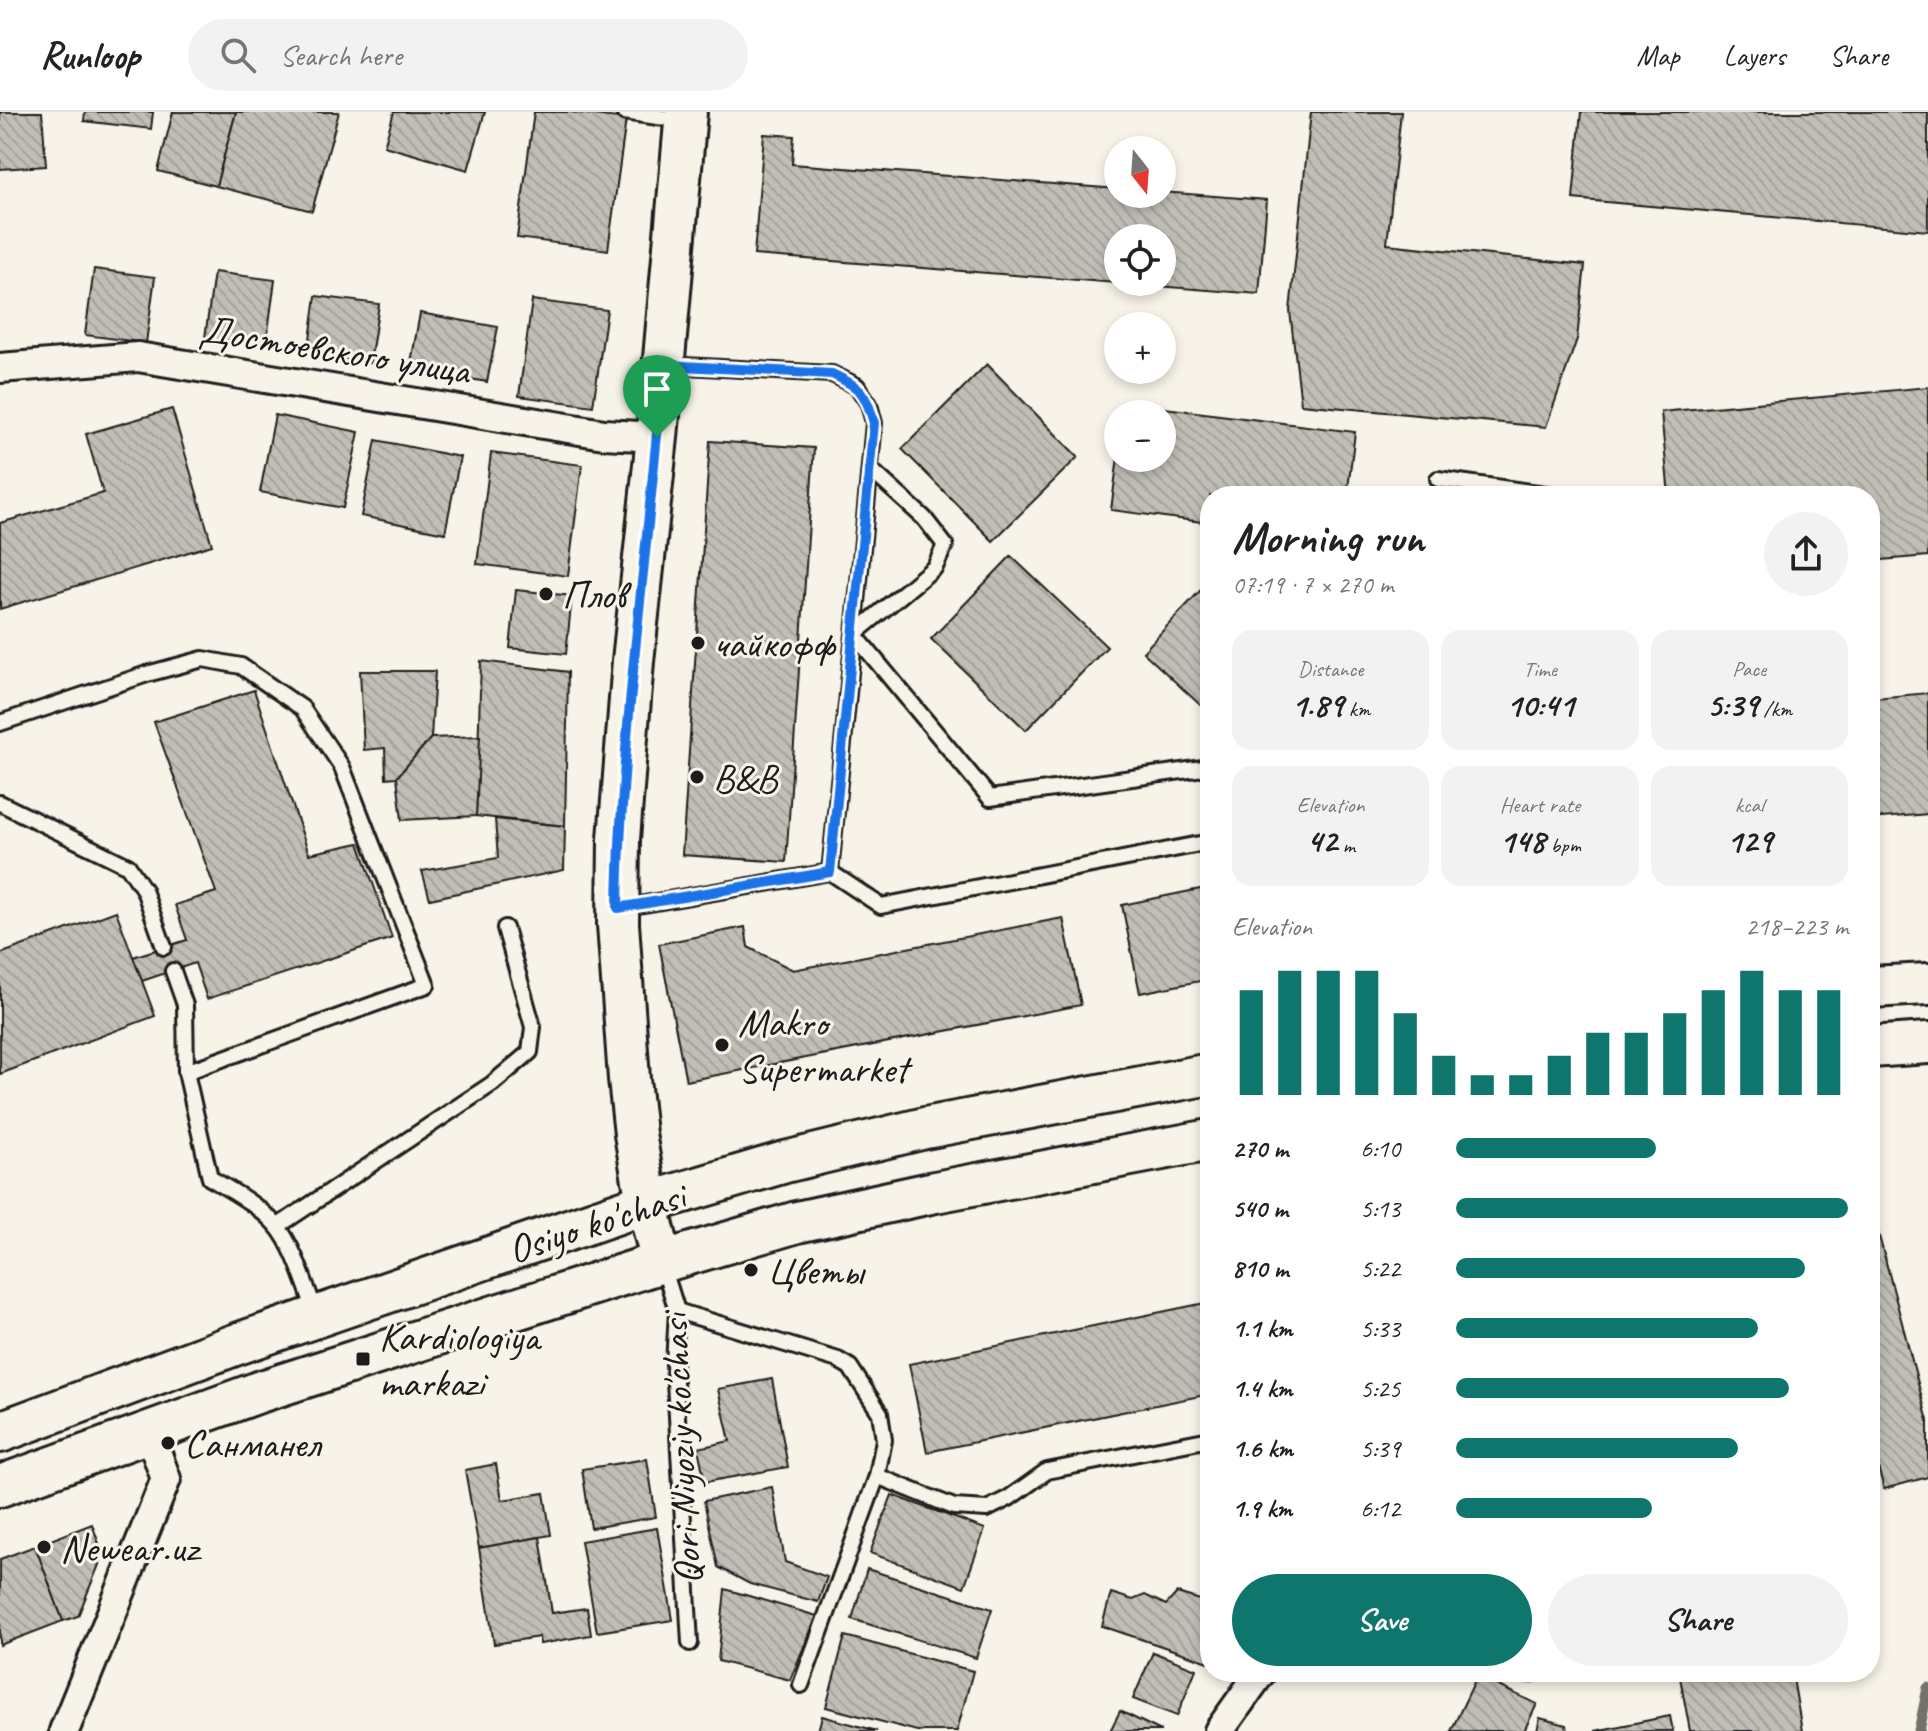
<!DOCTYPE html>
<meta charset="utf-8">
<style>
body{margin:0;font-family:Caveat,sans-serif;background:#f2f2f2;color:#222;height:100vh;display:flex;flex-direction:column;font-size:30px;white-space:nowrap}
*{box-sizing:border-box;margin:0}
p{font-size:26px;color:#767676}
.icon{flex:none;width:44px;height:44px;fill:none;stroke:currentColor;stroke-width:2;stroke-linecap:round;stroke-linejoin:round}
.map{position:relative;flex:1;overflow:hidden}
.details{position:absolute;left:1200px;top:374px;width:680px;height:1196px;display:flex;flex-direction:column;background:#fff;border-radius:32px;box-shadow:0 4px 12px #0003}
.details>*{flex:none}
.needle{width:52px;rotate:163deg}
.fabs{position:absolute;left:1104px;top:24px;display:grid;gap:16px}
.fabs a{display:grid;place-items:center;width:72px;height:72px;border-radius:50%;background:#fff;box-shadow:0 4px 12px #0003;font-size:40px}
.pin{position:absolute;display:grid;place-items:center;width:68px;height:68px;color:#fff;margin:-82px -34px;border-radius:50% 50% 50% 0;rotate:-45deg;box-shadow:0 0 8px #0007}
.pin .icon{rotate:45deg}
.round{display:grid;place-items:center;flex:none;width:84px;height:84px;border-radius:42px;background:#f2f2f2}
.summary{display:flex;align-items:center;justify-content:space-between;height:136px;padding:0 32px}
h1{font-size:44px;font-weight:700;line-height:60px}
.figures{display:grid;grid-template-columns:repeat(3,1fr);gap:12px;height:136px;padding:8px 32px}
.figures div{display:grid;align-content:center;border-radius:20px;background:#f2f2f2;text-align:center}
.figures b{font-size:34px;font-weight:700}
.figures small{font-size:22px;font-weight:400}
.figures p{font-size:22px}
.chart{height:224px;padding:16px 32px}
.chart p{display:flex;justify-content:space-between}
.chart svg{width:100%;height:144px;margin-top:8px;stroke:#0f766e;stroke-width:6}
.primary-button{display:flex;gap:16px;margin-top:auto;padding:16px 32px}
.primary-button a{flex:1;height:92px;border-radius:48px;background:#0f766e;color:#fff;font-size:32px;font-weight:700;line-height:92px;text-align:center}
.primary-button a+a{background:#f2f2f2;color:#222}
ul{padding:0 32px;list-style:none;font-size:26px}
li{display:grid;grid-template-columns:128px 96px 1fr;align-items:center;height:60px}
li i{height:20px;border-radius:10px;background:#0f766e}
header{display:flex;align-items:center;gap:48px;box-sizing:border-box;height:112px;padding:0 40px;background:#fff;border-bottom:2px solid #e0e0e0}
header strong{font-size:38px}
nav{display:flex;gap:44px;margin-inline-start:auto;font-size:28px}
.search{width:560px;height:72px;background:#f2f2f2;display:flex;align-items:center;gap:20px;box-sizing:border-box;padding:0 28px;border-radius:44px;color:#767676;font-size:30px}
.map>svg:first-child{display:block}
</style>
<header>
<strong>Runloop</strong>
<div class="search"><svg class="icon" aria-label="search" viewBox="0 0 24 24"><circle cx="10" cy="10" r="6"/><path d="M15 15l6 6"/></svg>Search here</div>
<nav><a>Map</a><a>Layers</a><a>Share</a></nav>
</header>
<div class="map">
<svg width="1928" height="1619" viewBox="0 0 1928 1619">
<defs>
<pattern id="building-back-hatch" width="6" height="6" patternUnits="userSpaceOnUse" patternTransform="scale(2)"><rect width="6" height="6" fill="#c0beb5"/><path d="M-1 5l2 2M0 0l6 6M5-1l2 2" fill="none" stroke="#a4a39b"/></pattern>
</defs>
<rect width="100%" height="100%" fill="#f7f3e8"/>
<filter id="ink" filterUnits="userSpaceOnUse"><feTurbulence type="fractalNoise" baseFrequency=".0125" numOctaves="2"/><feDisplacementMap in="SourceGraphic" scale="16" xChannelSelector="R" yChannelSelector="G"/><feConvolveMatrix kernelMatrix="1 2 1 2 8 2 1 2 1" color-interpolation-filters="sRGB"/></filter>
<g filter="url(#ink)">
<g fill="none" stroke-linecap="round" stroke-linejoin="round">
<path stroke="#72716c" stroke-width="11" d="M1919 1619 1928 1576"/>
</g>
<g fill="url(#building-back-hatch)" stroke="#1c1c1c" stroke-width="2" fill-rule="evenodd">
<path d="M0 0H42L46 54 0 57Z"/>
<path d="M85 0H153L151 17 84 9Z"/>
<path d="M173 0H236L216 74 158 59Z"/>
<path d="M236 0H339L312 99 216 74Z"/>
<path d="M394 0H485L468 58 384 34Z"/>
<path d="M534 0H570L626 7 608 138 517 126Z"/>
<path d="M1311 0H1401L1387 132 1585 153 1577 227 1546 315 1301 292 1290 199Z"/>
<path d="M1581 0H1928V119L1573 87Z"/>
<path d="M764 22 794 24 792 52 1118 77V82H1162V80L1267 88 1259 182 754 143ZM1118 126H1162V170H1118Z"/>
<path d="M94 157 155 165 146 231 85 223Z"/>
<path d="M214 160 275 168 266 234 205 226Z"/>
<path d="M316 184 379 192 370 251 308 242Z"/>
<path d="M532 188 607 198 593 294 519 284Z"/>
<path d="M420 201 498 215 487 270 410 256Z"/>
<path d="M987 252 1078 345 993 429 902 337Z"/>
<path d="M1928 275V444L1870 449V384H1669L1661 300Z"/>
<path d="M1125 291 1355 320 1347 384H1210V411L1111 398 1118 345 1162 346V302H1124Z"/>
<path d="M172 297 212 433 0 497V411L103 381 86 322Z"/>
<path d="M275 303 359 320 343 396 260 380Z"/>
<path d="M376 328 460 345 445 421 361 404Z"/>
<path d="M710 329 814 336 786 750 682 743Z"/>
<path d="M491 341 582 353 568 464 477 452Z"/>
<path d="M1011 444 1107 535 1026 618 931 527Z"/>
<path d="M1210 468V602L1143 540Z"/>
<path d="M516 478 572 484 566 542 510 536Z"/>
<path d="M1870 545 1875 586 1928 581V702L1870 707Z"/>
<path d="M481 549 568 560 565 714 476 704Z"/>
<path d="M360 559H435L431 626 397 665 386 666 385 636 364 638Z"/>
<path d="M254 578 309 742 359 731 392 826 207 887 195 851 142 869 133 845 187 828 175 793 216 780 154 610Z"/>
<path d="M480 624 476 704 402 708 397 665 431 626Z"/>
<path d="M495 707 565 714 564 758 430 787 422 759 498 746Z"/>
<path d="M1210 775V867L1140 881 1122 793Z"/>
<path d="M116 799 155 904 0 962V842Z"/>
<path d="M1063 806 1081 893 686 969 659 832 745 815 748 835 793 858Z"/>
<path d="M1874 1105 1928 1309V1365L1884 1377 1870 1326V1106Z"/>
<path d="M1210 1190V1282L927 1340 909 1252Z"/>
<path d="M772 1267 788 1355 705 1370 698 1336 730 1329 718 1277Z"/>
<path d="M647 1347 656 1405 591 1416 582 1357Z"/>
<path d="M496 1352 502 1388 544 1381 551 1423 479 1436 465 1358Z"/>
<path d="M772 1375 785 1450 827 1465 818 1490 750 1472 718 1455 704 1389Z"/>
<path d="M892 1383 985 1417 964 1475 870 1441Z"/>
<path d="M92 1412 103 1443 78 1504 63 1509 35 1434Z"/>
<path d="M657 1416 673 1508 597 1520 581 1429Z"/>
<path d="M540 1425 552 1501 587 1496 591 1523 540 1532 539 1525 494 1532 479 1436Z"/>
<path d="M35 1434 63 1509 0 1533V1447Z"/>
<path d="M867 1457 992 1497 976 1546 852 1507Z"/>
<path d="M725 1477 817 1504 790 1568 718 1549Z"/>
<path d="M1111 1481 1133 1488 1145 1483 1166 1493 1177 1481 1210 1491 1209 1550 1102 1514Z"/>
<path d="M845 1524 973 1559 957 1619H917L826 1595Z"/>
<path d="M1153 1540 1196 1557 1177 1604 1133 1587Z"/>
<path d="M1679 1560H1792L1802 1619H1690Z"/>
<path d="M1477 1564 1537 1592 1524 1619H1451Z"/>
<path d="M1120 1599 1161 1619H1110Z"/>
<path d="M822 1604 877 1619H818Z"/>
<path d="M1670 1604 1673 1619H1595Z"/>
<path d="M1540 1606 1566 1613 1567 1619H1537Z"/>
</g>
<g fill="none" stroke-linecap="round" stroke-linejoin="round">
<g stroke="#1c1c1c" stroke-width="20">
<g id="lane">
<path d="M624 0 685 9"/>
<path d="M667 253 832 262 857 274 869 292 874 311 854 522 990 686 1210 655"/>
<path d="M870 357 924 406 945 433 935 455 854 522 830 760 881 794 1210 730"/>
<path d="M1438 367 1560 384"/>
<path d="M0 611 147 562 203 547 241 554 302 596 342 655 427 873 186 960"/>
<path d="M0 691 128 754 144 778 164 835"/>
<path d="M621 796 830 760"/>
<path d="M173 859 185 893 186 960 210 1066C234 1080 258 1093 276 1113 294 1133 307 1178 317 1204"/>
<path d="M278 1114 492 972 530 940 533 915 505 816"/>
<path d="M662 1151 677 1199 674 1252 690 1531"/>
<path d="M677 1199 838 1248 850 1255 880 1301 884 1328 877 1364 801 1573"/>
<path d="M877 1364 954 1395 987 1397 1009 1386 1047 1359 1210 1327"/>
<path d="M1529 1562 1530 1560"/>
</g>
</g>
<g stroke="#1c1c1c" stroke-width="34">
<g id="street">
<path d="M0 256 138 245 604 322 657 325"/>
<path d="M64 1619 166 1367 149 1320"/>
<path d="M1219 1619 1261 1560"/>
</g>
</g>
<g stroke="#1c1c1c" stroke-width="46">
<g id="secondary">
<path d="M1870 875 1928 872"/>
<path d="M1870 935 1928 931"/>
<path d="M662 1150 647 1091 635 1022 629 967 618 812 619 727 633 549 657 325 686 0"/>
<path d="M0 1320 240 1231 647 1091 785 1050 925 1016 1210 962"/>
<path d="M0 1374 259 1280 662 1150 797 1110 935 1080 1210 1028"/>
</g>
</g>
<use href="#lane" stroke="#f7f3e8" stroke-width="14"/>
<use href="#street" stroke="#f7f3e8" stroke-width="28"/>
<use href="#secondary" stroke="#f7f3e8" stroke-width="40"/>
</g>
</g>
<g fill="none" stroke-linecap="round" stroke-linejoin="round" filter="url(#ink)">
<g stroke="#fff" stroke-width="16">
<path id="route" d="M663 253 832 262C861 276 865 279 874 311L830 760 618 796C621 614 649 434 663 253Z"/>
</g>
<use href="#route" stroke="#1a73e8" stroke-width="10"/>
</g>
<g fill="#1c1c1c" stroke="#f7f3e8" stroke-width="3">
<circle cx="546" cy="482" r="8"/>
<circle cx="698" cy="531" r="8"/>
<circle cx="697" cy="665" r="8"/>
<circle cx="722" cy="933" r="8"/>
<circle cx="751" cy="1158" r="8"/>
<rect x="355" y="1239" width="16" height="16" rx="4"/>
<circle cx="168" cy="1331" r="8"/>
<circle cx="44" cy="1435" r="8"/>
</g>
<g text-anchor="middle" stroke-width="6" stroke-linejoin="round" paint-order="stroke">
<g font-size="40" fill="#1c1c1c" stroke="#f7f3e8">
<text transform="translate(335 237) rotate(9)" y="14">Достоевского улица</text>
<text transform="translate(596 1110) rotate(-18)" y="14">Osiyo ko'chasi</text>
<text transform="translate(680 1337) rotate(-93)" y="14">Qori Niyoziy ko'chasi</text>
</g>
<g font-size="40" fill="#1c1c1c" stroke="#f7f3e8" text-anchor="start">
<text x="562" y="496">Плов</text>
<text x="714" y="545">чайкофф</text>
<text x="713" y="679">B&amp;B</text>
<text x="738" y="924">Makro<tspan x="738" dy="46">Supermarket</tspan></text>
<text x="767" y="1172">Цветы</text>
<text x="379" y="1238">Kardiologiya<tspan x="379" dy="46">markazi</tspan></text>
<text x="184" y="1345">Санманел</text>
<text x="60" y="1449">Newear.uz</text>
</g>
</g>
</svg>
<div class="fabs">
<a><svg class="needle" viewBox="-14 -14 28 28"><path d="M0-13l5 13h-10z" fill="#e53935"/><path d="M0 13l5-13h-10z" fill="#767676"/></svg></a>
<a><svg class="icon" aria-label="locate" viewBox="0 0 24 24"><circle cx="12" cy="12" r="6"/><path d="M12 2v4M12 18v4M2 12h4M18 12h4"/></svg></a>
<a>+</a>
<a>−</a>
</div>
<div class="pin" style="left:657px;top:325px;background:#1e9e55"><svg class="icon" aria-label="arrive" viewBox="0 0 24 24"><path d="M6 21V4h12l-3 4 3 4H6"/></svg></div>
<section class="details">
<div class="summary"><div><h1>Morning run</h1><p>07:19 · 7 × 270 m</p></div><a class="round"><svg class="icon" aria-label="share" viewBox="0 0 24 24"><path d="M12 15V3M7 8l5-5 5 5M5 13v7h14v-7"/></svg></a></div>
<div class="figures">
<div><p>Distance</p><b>1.89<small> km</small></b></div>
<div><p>Time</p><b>10:41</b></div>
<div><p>Pace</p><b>5:39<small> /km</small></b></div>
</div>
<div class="figures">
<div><p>Elevation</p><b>42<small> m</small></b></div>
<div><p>Heart rate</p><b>148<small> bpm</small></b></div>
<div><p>kcal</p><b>129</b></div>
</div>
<div class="chart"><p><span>Elevation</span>218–223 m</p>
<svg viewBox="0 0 160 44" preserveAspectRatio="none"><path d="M5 44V12M15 44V6M25 44V6M35 44V6M45 44V19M55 44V32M65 44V38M75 44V38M85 44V32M95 44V25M105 44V25M115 44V19M125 44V12M135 44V6M145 44V12M155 44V12"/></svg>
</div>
<ul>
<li><b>270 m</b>6:10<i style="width:51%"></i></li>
<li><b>540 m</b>5:13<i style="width:100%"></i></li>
<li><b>810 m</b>5:22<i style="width:89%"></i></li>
<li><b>1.1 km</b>5:33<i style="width:77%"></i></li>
<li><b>1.4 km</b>5:25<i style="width:85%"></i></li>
<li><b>1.6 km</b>5:39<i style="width:72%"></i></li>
<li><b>1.9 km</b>6:12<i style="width:50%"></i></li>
</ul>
<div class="primary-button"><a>Save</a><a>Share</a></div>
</section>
</div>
